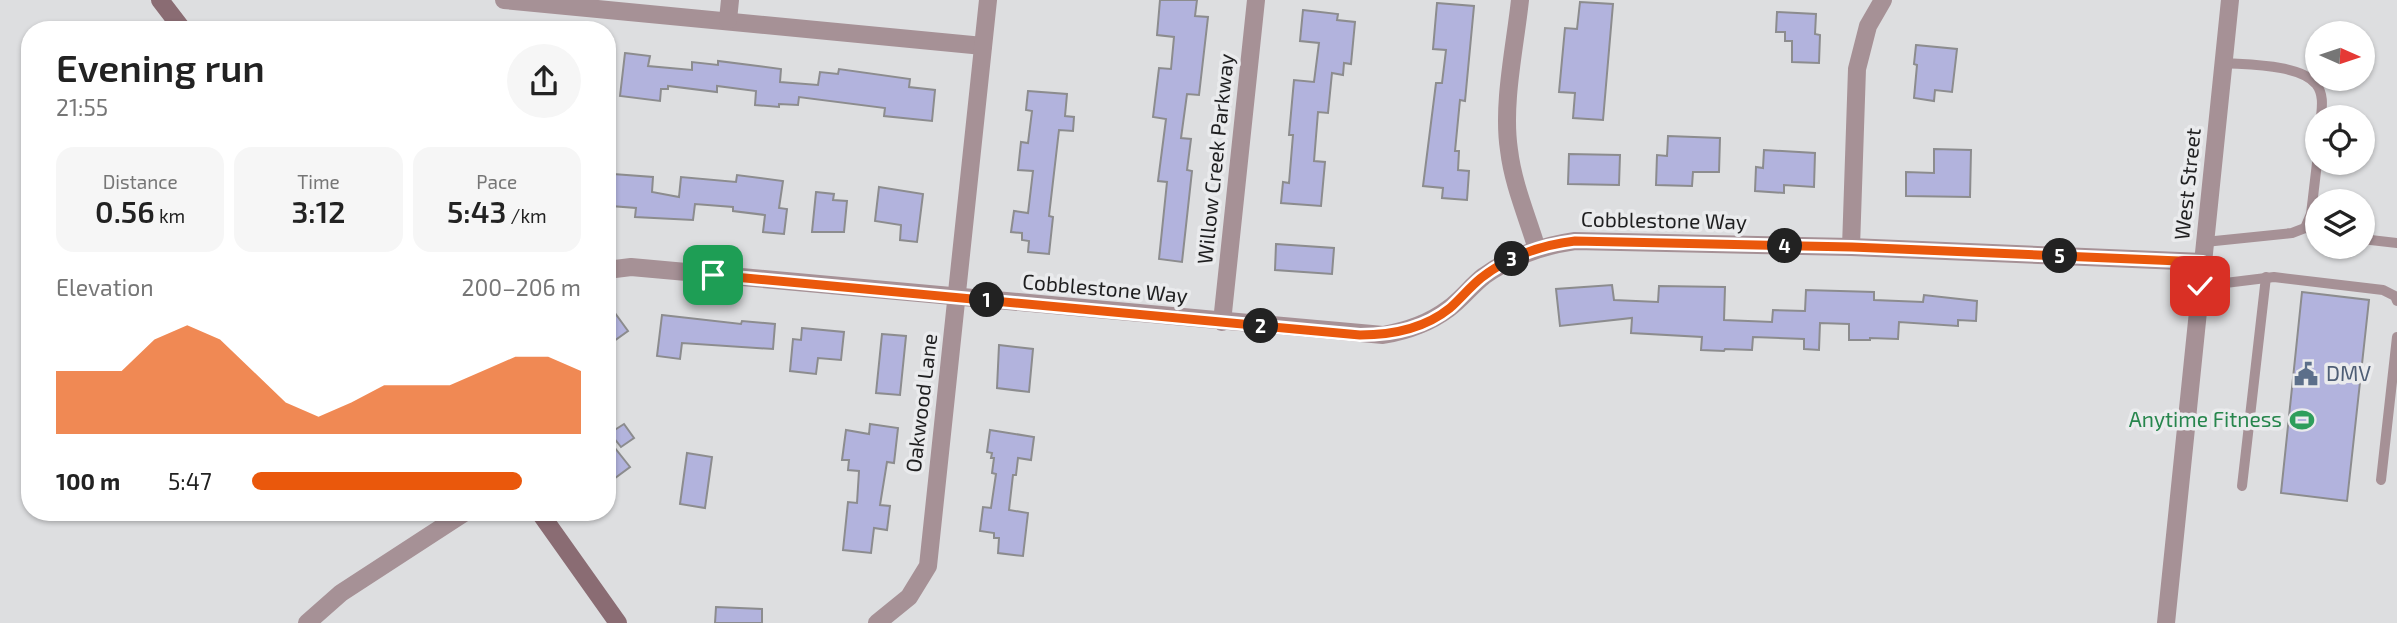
<!DOCTYPE html>
<meta charset="utf-8">
<style>
body{margin:0;font-family:"Exo 2",sans-serif;background:#f6f6f6;color:#222;height:100vh;display:flex;flex-direction:column;font-size:26px;white-space:nowrap}
*{box-sizing:border-box;margin:0}
p{font-size:23px;color:#767676}
.icon{flex:none;width:38px;height:38px;fill:none;stroke:currentColor;stroke-width:2;stroke-linecap:round;stroke-linejoin:round}
.map{position:relative;flex:1;overflow:hidden}
.sheet{position:absolute;left:21px;top:21px;width:595px;height:500px;display:flex;flex-direction:column;background:#fff;border-radius:28px;box-shadow:0 2px 5px #0004}
.sheet>*{flex:none}
.needle{width:46px;rotate:93deg}
.tools{position:absolute;left:2305px;top:21px;display:grid;gap:14px}
.tools a{display:grid;place-items:center;width:70px;height:70px;border-radius:50%;background:#fff;box-shadow:0 2px 5px #0004;font-size:35px}
.pin{position:absolute;display:grid;place-items:center;width:60px;height:60px;color:#fff;margin:-30px;border-radius:14px;box-shadow:0 4px 10px #0006}
.km{position:absolute;width:35px;height:35px;margin:-18px;border-radius:50%;background:#222;color:#fff;font-size:19px;line-height:35px;text-align:center}
.round{display:grid;place-items:center;flex:none;width:74px;height:74px;border-radius:37px;background:#f6f6f6}
.headline{display:flex;align-items:center;justify-content:space-between;height:119px;padding:0 35px}
h1{font-size:38px;font-weight:600;line-height:52px}
.figures{display:grid;grid-template-columns:repeat(3,1fr);gap:10px;height:119px;padding:7px 35px}
.figures div{display:grid;align-content:center;border-radius:18px;background:#f6f6f6;text-align:center}
.figures b{font-size:30px;font-weight:600}
.figures small{font-size:19px;font-weight:400}
.figures p{font-size:19px}
.chart{height:196px;padding:14px 35px}
.chart p{display:flex;justify-content:space-between}
.chart svg{width:100%;height:126px;margin-top:7px;fill:#ea580c;opacity:.7}
ul{padding:0 35px;list-style:none;font-size:23px}
li{display:grid;grid-template-columns:112px 84px 1fr;align-items:center;height:52px}
li i{height:18px;border-radius:9px;background:#ea580c}
.map>svg:first-child{display:block}
</style>
<div class="map">
<svg width="2397" height="623" viewBox="0 0 2397 623">
<rect width="100%" height="100%" fill="#dddee0"/>
<g fill="#b2b3dd" stroke="#8c8c8e" stroke-width="2">
<path d="M1160 0H1197L1195 16 1208 17 1199 95 1187 94 1181 138 1191 139 1187 170 1192 171 1182 262 1159 259 1167 182 1158 181 1166 119 1153 117 1159 68 1171 69 1174 37 1157 35Z"/>
<path d="M1580 2 1613 4 1603 120 1573 118 1575 93 1559 92 1565 28 1577 29Z"/>
<path d="M1437 3 1474 6 1465 101 1460 100 1455 151H1459L1458 170 1469 171 1467 200 1442 198 1443 188 1423 186 1436 83H1442L1446 50 1433 49Z"/>
<path d="M1303 10 1338 14 1337 20 1355 22 1351 64 1344 63 1343 75 1332 73 1328 113 1318 112 1314 161 1325 162 1321 206 1281 203 1283 182 1289 183 1293 135H1289L1294 80 1314 82 1319 43 1300 41Z"/>
<path d="M1777 12 1816 14 1815 34 1820 35 1819 63 1792 62V41H1785V32H1776Z"/>
<path d="M1916 45 1957 49 1952 92 1935 90 1934 101 1914 98 1917 65 1914 64Z"/>
<path d="M625 53 650 56 648 66 692 70V62L718 65V61L781 69 780 82 818 85 820 72 838 74 839 69 910 79 909 87 935 90 932 121 884 116 885 108 799 97 798 105 779 104V107L755 105 756 91 717 86V92L668 86V89H661L660 101 620 96Z"/>
<path d="M1028 91 1067 94 1065 116 1074 117 1073 131 1059 130 1049 216 1053 217 1049 254 1028 252 1029 241 1022 240V233L1011 232 1014 211 1028 213 1033 171 1018 170 1021 142 1028 143 1032 111 1026 110Z"/>
<path d="M1668 136 1720 138 1719 172H1693L1692 186 1656 185 1657 155 1667 156Z"/>
<path d="M1934 149 1971 150 1970 197 1906 196V172L1934 173Z"/>
<path d="M1764 150 1815 153 1814 187 1784 185V193L1755 191 1756 167 1763 168Z"/>
<path d="M1569 154 1620 155 1619 185 1568 184Z"/>
<path d="M613 174 653 177 652 192 679 197 681 177 736 182 737 175 783 181 779 208 787 209 784 234 763 232 765 215 733 211V207L695 204 693 220 635 217 636 208 611 206Z"/>
<path d="M879 187 923 194 917 242 900 240 901 225 875 221Z"/>
<path d="M816 192 834 194 833 200 847 201 844 232H812Z"/>
<path d="M1276 244 1334 248 1332 274 1275 270Z"/>
<path d="M1612 285 1614 300 1658 302 1659 286 1725 287 1724 320 1772 322 1773 310 1805 311 1806 290 1874 292V300L1923 302 1924 295 1977 301 1976 321 1958 320V326L1899 322 1898 339 1870 338V340H1849V324L1820 323 1819 350 1804 349V339L1753 337 1752 350 1725 349 1724 351 1701 350 1702 337 1631 333 1632 318 1560 326 1556 289Z"/>
<path d="M2302 292 2369 300 2347 501 2281 493Z"/>
<path d="M607 302 628 331 607 346Z"/>
<path d="M662 315 741 324 742 321 775 324 773 349 682 343 680 359 657 356Z"/>
<path d="M802 328 844 332 841 360 818 358 816 374 790 371 793 339 801 340Z"/>
<path d="M882 334 906 336 900 395 876 393Z"/>
<path d="M999 345 1033 349 1029 392 997 388Z"/>
<path d="M624 424 634 438 621 447 610 433Z"/>
<path d="M870 424 898 428 894 463 887 462 880 505 890 506 887 530 874 528 871 553 843 550 848 502 857 503 859 471 848 470 849 460H842L846 430 869 434Z"/>
<path d="M990 430 1034 437 1031 460 1018 458 1016 475H1013L1009 510 1028 513 1023 556 998 553 999 538H994V533L980 531 983 507 991 508 996 474 992 473 994 458H991L992 453 987 452Z"/>
<path d="M607 438 630 467 607 484Z"/>
<path d="M687 453 712 457 705 508 680 504Z"/>
<path d="M716 607 762 609V623H715Z"/>
</g>
<g fill="none" stroke-linecap="round" stroke-linejoin="round">
<g stroke="#a69196" stroke-width="10">
<path d="M2224 63C2248 65 2299 64 2316 84 2324 94 2322 107 2321 117"/>
<path d="M2305 228 2311 214 2317 163"/>
<path d="M2362 239 2397 243"/>
<path d="M2205 242 2292 233 2305 228 2317 230"/>
<path d="M2201 286 2274 277 2383 290 2395 296 2397 301"/>
<path d="M2381 480 2397 337"/>
<path d="M2242 486 2266 277"/>
</g>
<g stroke="#a69196" stroke-width="18">
<path d="M504 0 983 46"/>
<path d="M1520 0C1515 47 1502 104 1509 150 1513 184 1527 216 1537 249"/>
<path d="M728 20 730 0"/>
<path d="M1851 247 1857 69 1868 26 1883 0"/>
<path d="M607 270 631 267 1383 335C1406 331 1428 324 1448 309 1461 300 1471 286 1484 276 1512 256 1541 246 1575 241L1851 247 2203 262"/>
<path d="M1222 322 1256 0"/>
<path d="M307 623 341 593 464 513"/>
<path d="M877 623 909 597 928 566 988 0"/>
</g>
<path stroke="#a69196" stroke-width="18" d="M2166 623 2230 0"/>
<g stroke="#8a6c73" stroke-width="18">
<path d="M160 0 183 30"/>
<path d="M540 513 618 623"/>
</g>
</g>
<g fill="none" stroke-linecap="round" stroke-linejoin="round">
<g stroke="#fff" stroke-width="14">
<path id="route" d="M713 275 1360 335C1392 335 1424 329 1450 308 1461 298 1470 287 1481 278 1508 257 1541 245 1575 241L1852 247 2203 262 2200 286"/>
</g>
<use href="#route" stroke="#ea580c" stroke-width="9"/>
</g>
<defs>
<g id="civic-bare" transform="scale(1.89)"><path d="M-.6-6.5H3V-4.5H.6V-3L4-1V1h2V6H-6V1h2V-1L-.6-3ZM-1.2 2.5V6h2.4V2.5Z" fill="#5c6f8a" stroke="#eaebed" stroke-width="2.5" paint-order="stroke"/></g>
<g id="stadium-bare" transform="scale(1.89)"><path d="M0-5a6.5 5 0 1 0 0 10a6.5 5 0 1 0 0-10ZM-3.5-1.8h7v3.6h-7Z" fill="#2e9e5b" stroke="#eaebed" stroke-width="2.5" paint-order="stroke"/></g>
</defs>
<g fill-rule="evenodd">
<use href="#civic-bare" x="2306" y="374"/>
<use href="#stadium-bare" x="2302" y="420"/>
</g>
<g text-anchor="middle" stroke-width="7" stroke-linejoin="round" paint-order="stroke">
<g font-size="21" fill="#1f1f20" stroke="#eaebed">
<text transform="translate(1216 159) rotate(-84)" y="7">Willow Creek Parkway</text>
<text transform="translate(2188 184) rotate(-84)" y="7">West Street</text>
<text transform="translate(1664 221) rotate(1)" y="7">Cobblestone Way</text>
<text transform="translate(1105 289) rotate(5)" y="7">Cobblestone Way</text>
<text transform="translate(922 403) rotate(-83)" y="7">Oakwood Lane</text>
</g>
<g font-size="21" fill="#4e5e75" stroke="#eaebed" text-anchor="start">
<text x="2326" y="381">DMV</text>
</g>
<g font-size="21" fill="#27864d" stroke="#eaebed" text-anchor="end">
<text x="2282" y="427">Anytime Fitness</text>
</g>
</g>
</svg>
<div class="tools">
<a><svg class="needle" viewBox="-14 -14 28 28"><path d="M0-13l5 13h-10z" fill="#e53935"/><path d="M0 13l5-13h-10z" fill="#767676"/></svg></a>
<a><svg class="icon" aria-label="locate" viewBox="0 0 24 24"><circle cx="12" cy="12" r="6"/><path d="M12 2v4M12 18v4M2 12h4M18 12h4"/></svg></a>
<a><svg class="icon" aria-label="layers" viewBox="0 0 24 24"><path d="M12 4l9 5-9 5-9-5zM3 14l9 5 9-5"/></svg></a>
</div>
<div class="pin" style="left:713px;top:275px;background:#1e9e55"><svg class="icon" aria-label="arrive" viewBox="0 0 24 24"><path d="M6 21V4h12l-3 4 3 4H6"/></svg></div>
<div class="pin" style="left:2200px;top:286px;background:#d93025"><svg class="icon" aria-label="check" viewBox="0 0 24 24"><path d="M5 12l5 5 9-10"/></svg></div>
<b class="km" style="left:987px;top:300px">1</b>
<b class="km" style="left:1261px;top:326px">2</b>
<b class="km" style="left:1512px;top:259px">3</b>
<b class="km" style="left:1785px;top:246px">4</b>
<b class="km" style="left:2060px;top:256px">5</b>
<section class="sheet">
<div class="headline"><div><h1>Evening run</h1><p>21:55</p></div><a class="round"><svg class="icon" aria-label="share" viewBox="0 0 24 24"><path d="M12 15V3M7 8l5-5 5 5M5 13v7h14v-7"/></svg></a></div>
<div class="figures">
<div><p>Distance</p><b>0.56<small> km</small></b></div>
<div><p>Time</p><b>3:12</b></div>
<div><p>Pace</p><b>5:43<small> /km</small></b></div>
</div>
<div class="chart"><p><span>Elevation</span>200–206 m</p>
<svg viewBox="0 0 160 44" preserveAspectRatio="none"><path d="M0 44V22L10 22L20 22L30 11L40 6L50 11L60 22L70 33L80 38L90 33L100 27L110 27L120 27L130 22L140 17L150 17L160 22V44z"/></svg>
</div>
<ul>
<li><b>100 m</b>5:47<i style="width:82%"></i></li>
</ul>
</section>
</div>
